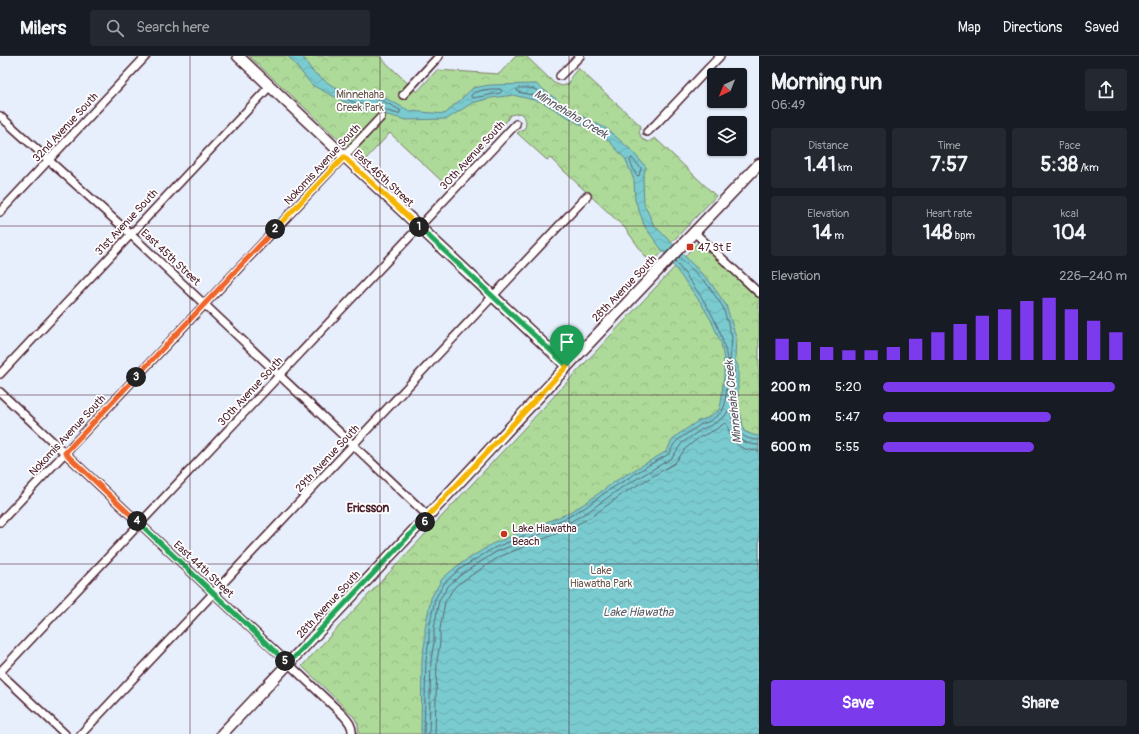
<!DOCTYPE html>
<meta charset="utf-8">
<style>
body{margin:0;font-family:Pangolin,sans-serif;background:#242831;color:#f1f3f6;height:100vh;display:flex;flex-direction:column;font-size:15px;white-space:nowrap}
*{box-sizing:border-box;margin:0}
p{font-size:13px;color:#9ea1a6}
.icon{flex:none;width:22px;height:22px;fill:none;stroke:currentColor;stroke-width:2;stroke-linecap:round;stroke-linejoin:round}
.map{position:relative;flex:1;overflow:hidden}
.sheet{display:flex;flex-direction:column;background:#171b24;width:380px}
.sheet>*{flex:none}
.needle{width:26px;rotate:223deg}
.buttons{position:absolute;left:707px;top:12px;display:grid;gap:8px}
.buttons a{display:grid;place-items:center;width:40px;height:40px;border-radius:4px;background:#171b24;box-shadow:0 1px 3px #0004;font-size:20px}
.pin{position:absolute;display:grid;place-items:center;width:34px;height:34px;color:#fff;margin:-41px -17px;border-radius:50% 50% 50% 0;rotate:-45deg;box-shadow:0 0 4px #0007}
.pin .icon{rotate:45deg}
.km{position:absolute;width:20px;height:20px;margin:-10px;border-radius:50%;background:#222;color:#fff;font-size:11px;line-height:20px;text-align:center}
.round{display:grid;place-items:center;flex:none;width:42px;height:42px;border-radius:4px;background:#242831}
.summary{display:flex;align-items:center;justify-content:space-between;height:68px;padding:0 12px}
h1{font-size:22px;font-weight:700;line-height:30px}
.metrics{display:grid;grid-template-columns:repeat(3,1fr);gap:6px;height:68px;padding:4px 12px}
.metrics div{display:grid;align-content:center;border-radius:4px;background:#242831;text-align:center}
.metrics b{font-size:20px;font-weight:700}
.metrics small{font-size:11px;font-weight:400}
.metrics p{font-size:11px}
.chart{height:112px;padding:8px 12px}
.chart p{display:flex;justify-content:space-between}
.chart svg{width:100%;height:72px;margin-top:4px;stroke:#7c3aed;stroke-width:6}
.action{display:flex;gap:8px;margin-top:auto;padding:8px 12px}
.action a{flex:1;height:46px;border-radius:4px;background:#7c3aed;color:#fff;font-size:16px;font-weight:700;line-height:46px;text-align:center}
.action a+a{background:#242831;color:#f1f3f6}
ul{padding:0 12px;list-style:none;font-size:13px}
li{display:grid;grid-template-columns:64px 48px 1fr;align-items:center;height:30px}
li i{height:10px;border-radius:5px;background:#7c3aed}
header{display:flex;align-items:center;gap:24px;box-sizing:border-box;height:56px;padding:0 20px;background:#171b24;border-bottom:1px solid #363941}
header strong{font-size:19px}
nav{display:flex;gap:22px;margin-inline-start:auto;font-size:14px}
.search{width:280px;height:36px;background:#242831;display:flex;align-items:center;gap:10px;box-sizing:border-box;padding:0 14px;border-radius:4px;color:#9ea1a6;font-size:15px}
main{display:flex;flex:1;min-height:0}
.map>svg:first-child{display:block}
</style>
<header>
<strong>Milers</strong>
<div class="search"><svg class="icon" aria-label="search" viewBox="0 0 24 24"><circle cx="10" cy="10" r="6"/><path d="M15 15l6 6"/></svg>Search here</div>
<nav><a>Map</a><a>Directions</a><a>Saved</a></nav>
</header>
<main>
<div class="map">
<svg width="759" height="678" viewBox="0 0 759 678">
<defs>
<pattern id="forest-crowns" width="20" height="18" patternUnits="userSpaceOnUse"><rect width="20" height="18" fill="#adda99"/><path d="M2 6a3 3 0 1 1 6 0M12 15a3 3 0 1 1 6 0" fill="none" stroke="#96bb84"/></pattern>
<pattern id="water-waves" width="16" height="10" patternUnits="userSpaceOnUse"><rect width="16" height="10" fill="#79cbd0"/><path d="M0 5q4-4 8 0t8 0" fill="none" stroke="#6aaeb3"/></pattern>
</defs>
<rect width="100%" height="100%" fill="#e7eefc"/>
<filter id="ink" filterUnits="userSpaceOnUse"><feTurbulence type="fractalNoise" baseFrequency=".025" numOctaves="2"/><feDisplacementMap in="SourceGraphic" scale="8" xChannelSelector="R" yChannelSelector="G"/><feConvolveMatrix kernelMatrix="1 2 1 2 8 2 1 2 1" color-interpolation-filters="sRGB"/></filter>
<g filter="url(#ink)">
<g fill="url(#forest-crowns)" stroke="#7c7c62">
<path d="M249 0H379L417 36 437 14 499 18 516 0H526L554 27 562 30 569 28 571 21 578 12 641 70 639 76 642 83 648 86 655 82 716 140 651 208 625 172 550 102 547 104 517 77 525 72C527 65 526 62 520 57L510 59 506 66 446 129 390 77 363 106Z"/>
<path d="M698 186 759 242V678H359L358 668 354 661 302 610Z"/>
</g>
<path fill="url(#water-waves)" stroke="#66868e" d="M288 0H302L313 16 334 31 383 41 410 55 445 58 473 32 490 29 536 28 572 55 607 73 630 93 646 111 643 122 644 148 654 169 710 226 726 249 736 281 735 304 738 310V346L744 375 753 379 759 380V678H421L422 603 425 585V572L431 542 442 523 457 510 492 488 564 459 584 448 617 424 667 395 671 386 676 380 698 365 707 362 719 354 721 347 724 319V304L721 287 711 264 701 247 645 171 635 144 634 124 626 104 609 85 542 46 513 39 491 42 472 47 447 63 406 64 351 49 329 38 312 29Z"/>
<g fill="none" stroke-linecap="round" stroke-linejoin="round">
<g stroke="#5d646d" stroke-width="1">
<path d="M519 32C528 32 538 31 543 40L541 41 518 36 517 34Z"/>
<path d="M490 33H500L502 35 500 37 473 42 471 41V39L475 36Z"/>
<path d="M344 37 381 44 400 54V57L398 58 353 46 343 41 342 38Z"/>
<path d="M632 102 641 112 639 120 636 119 630 105Z"/>
<path d="M675 205C699 237 720 262 727 303L730 304 732 281 723 251 707 228 679 201"/>
<path d="M424 678 426 604 429 585V572L435 543 445 526 460 513 494 492 566 462 586 451 606 436 649 409 669 398 674 388 679 383 700 369 710 365 722 356 725 348 728 319V306L729 304 731 305 734 312V346L740 377C744 382 752 384 759 384"/>
<path d="M429 678 431 604 434 586V573L439 544 449 529 462 518 496 496 568 467 589 455 621 432 672 402 682 387 702 373 712 369 725 360 728 355 731 356C735 376 734 388 759 389"/>
<path d="M435 678 437 605 440 586V573L445 546 453 533 458 528 499 501 570 472 591 461 624 437 675 407 686 392 700 381 715 374 725 367 727 368C732 388 738 394 759 395"/>
</g>
<g stroke="#4a1f2b" stroke-width="10">
<g id="street">
<path d="M560 20 580 0"/>
<path d="M403 39 439 0"/>
<path d="M0 60 126 174 428 460"/>
<path d="M647 76 656 68 720 0"/>
<path d="M0 156 146 0"/>
<path d="M694 176 759 237"/>
<path d="M0 318 270 30"/>
<path d="M0 336 343 659C348 665 353 670 352 678"/>
<path d="M0 466 381 61"/>
<path d="M0 616 516 68"/>
<path d="M0 617 65 678"/>
<path d="M81 678 587 140"/>
</g>
</g>
<g stroke="#4a1f2b" stroke-width="13">
<g id="secondary">
<path d="M238 0 567 310"/>
<path d="M222 678 418 470 422 469 426 462 572 305 759 108"/>
</g>
</g>
<use href="#street" stroke="#fff" stroke-width="7"/>
<use href="#secondary" stroke="#fff" stroke-width="10"/>
</g>
</g>
<g fill="none" stroke-linecap="round" stroke-linejoin="round" filter="url(#ink)">
<g stroke="#fff" stroke-width="8">
<path id="split-1" d="M419 171 567 310"/>
</g>
<g stroke="#fff" stroke-width="8">
<path id="split-2" d="M275 173 344 101 419 171"/>
</g>
<g stroke="#fff" stroke-width="8">
<path id="split-3" d="M136 321 275 173"/>
</g>
<g stroke="#fff" stroke-width="8">
<path id="split-4" d="M136 321 65 397 137 465"/>
</g>
<g stroke="#fff" stroke-width="8">
<path id="split-5" d="M137 465 285 605"/>
</g>
<g stroke="#fff" stroke-width="8">
<path id="split-6" d="M285 605 288 608 418 470H422L425 466"/>
</g>
<g stroke="#fff" stroke-width="8">
<path id="split-7" d="M425 466 426 462 567 310"/>
</g>
<use href="#split-1" stroke="#22a559" stroke-width="5"/>
<use href="#split-2" stroke="#f5b400" stroke-width="5"/>
<use href="#split-3" stroke="#f0652b" stroke-width="5"/>
<use href="#split-4" stroke="#f0652b" stroke-width="5"/>
<use href="#split-5" stroke="#22a559" stroke-width="5"/>
<use href="#split-6" stroke="#22a559" stroke-width="5"/>
<use href="#split-7" stroke="#f5b400" stroke-width="5"/>
</g>
<path fill="none" stroke="#4a1f2b" stroke-width="1" stroke-opacity="0.55" d="M190 0V678M380 0V678M569 0V678M0 170H759M0 339H759M0 508H759"/>
<g fill="#c8321e" stroke="#fff" stroke-width="1.5">
<rect x="686" y="187" width="8" height="8" rx="2"/>
<circle cx="504" cy="478" r="4"/>
</g>
<g text-anchor="middle" stroke-width="3.5" stroke-linejoin="round" paint-order="stroke">
<g font-size="11" fill="#68574c" stroke="#fff">
<text x="360" y="42">Minnehaha<tspan x="360" dy="13">Creek Park</tspan></text>
<text x="601" y="518">Lake<tspan x="601" dy="13">Hiawatha Park</tspan></text>
</g>
<g font-size="11" fill="#4a1f2b" stroke="#fff">
<text transform="translate(65 71) rotate(-47)" y="4">32nd Avenue South</text>
<text transform="translate(472 99) rotate(-47)" y="4">30th Avenue South</text>
<text transform="translate(322 108) rotate(-47)" y="4">Nokomis Avenue South</text>
<text transform="translate(384 122) rotate(43)" y="4">East 46th Street</text>
<text transform="translate(126 166) rotate(-47)" y="4">31st Avenue South</text>
<text transform="translate(171 201) rotate(43)" y="4">East 45th Street</text>
<text transform="translate(624 232) rotate(-46)" y="4">28th Avenue South</text>
<text transform="translate(250 335) rotate(-47)" y="4">30th Avenue South</text>
<text transform="translate(67 379) rotate(-47)" y="4">Nokomis Avenue South</text>
<text transform="translate(327 402) rotate(-47)" y="4">29th Avenue South</text>
<text transform="translate(204 513) rotate(43)" y="4">East 44th Street</text>
<text transform="translate(328 548) rotate(-47)" y="4">28th Avenue South</text>
</g>
<g font-size="11" fill="#4a1f2b" stroke="#fff" text-anchor="start">
<text x="698" y="195">47 St E</text>
<text x="512" y="476">Lake Hiawatha<tspan x="512" dy="13">Beach</tspan></text>
</g>
<g font-size="12" font-style="italic" fill="#5a5b65" stroke="#fff">
<text transform="translate(571 58) rotate(31)" y="4">Minnehaha Creek</text>
<text transform="translate(733 346) rotate(-96)" y="4">Minnehaha Creek</text>
<text x="638" y="560">Lake Hiawatha</text>
</g>
<g font-size="12" font-weight="bold" fill="#4a1f2b" stroke="#fff">
<text x="368" y="456">Ericsson</text>
</g>
</g>
</svg>
<div class="buttons">
<a><svg class="needle" viewBox="-14 -14 28 28"><path d="M0-13l5 13h-10z" fill="#e53935"/><path d="M0 13l5-13h-10z" fill="#9ea1a6"/></svg></a>
<a><svg class="icon" aria-label="layers" viewBox="0 0 24 24"><path d="M12 4l9 5-9 5-9-5zM3 14l9 5 9-5"/></svg></a>
</div>
<div class="pin" style="left:567px;top:310px;background:#1e9e55"><svg class="icon" aria-label="arrive" viewBox="0 0 24 24"><path d="M6 21V4h12l-3 4 3 4H6"/></svg></div>
<b class="km" style="left:419px;top:171px">1</b>
<b class="km" style="left:275px;top:173px">2</b>
<b class="km" style="left:136px;top:321px">3</b>
<b class="km" style="left:137px;top:465px">4</b>
<b class="km" style="left:285px;top:605px">5</b>
<b class="km" style="left:425px;top:466px">6</b>
</div>
<section class="sheet">
<div class="summary"><div><h1>Morning run</h1><p>06:49</p></div><a class="round"><svg class="icon" aria-label="share" viewBox="0 0 24 24"><path d="M12 15V3M7 8l5-5 5 5M5 13v7h14v-7"/></svg></a></div>
<div class="metrics">
<div><p>Distance</p><b>1.41<small> km</small></b></div>
<div><p>Time</p><b>7:57</b></div>
<div><p>Pace</p><b>5:38<small> /km</small></b></div>
</div>
<div class="metrics">
<div><p>Elevation</p><b>14<small> m</small></b></div>
<div><p>Heart rate</p><b>148<small> bpm</small></b></div>
<div><p>kcal</p><b>104</b></div>
</div>
<div class="chart"><p><span>Elevation</span>226–240 m</p>
<svg viewBox="0 0 160 44" preserveAspectRatio="none"><path d="M5 44V31M15 44V33M25 44V36M35 44V38M45 44V38M55 44V36M65 44V31M75 44V27M85 44V22M95 44V17M105 44V13M115 44V8M125 44V6M135 44V13M145 44V20M155 44V27"/></svg>
</div>
<ul>
<li><b>200 m</b>5:20<i style="width:95%"></i></li>
<li><b>400 m</b>5:47<i style="width:69%"></i></li>
<li><b>600 m</b>5:55<i style="width:62%"></i></li>
</ul>
<div class="action"><a>Save</a><a>Share</a></div>
</section>
</main>
